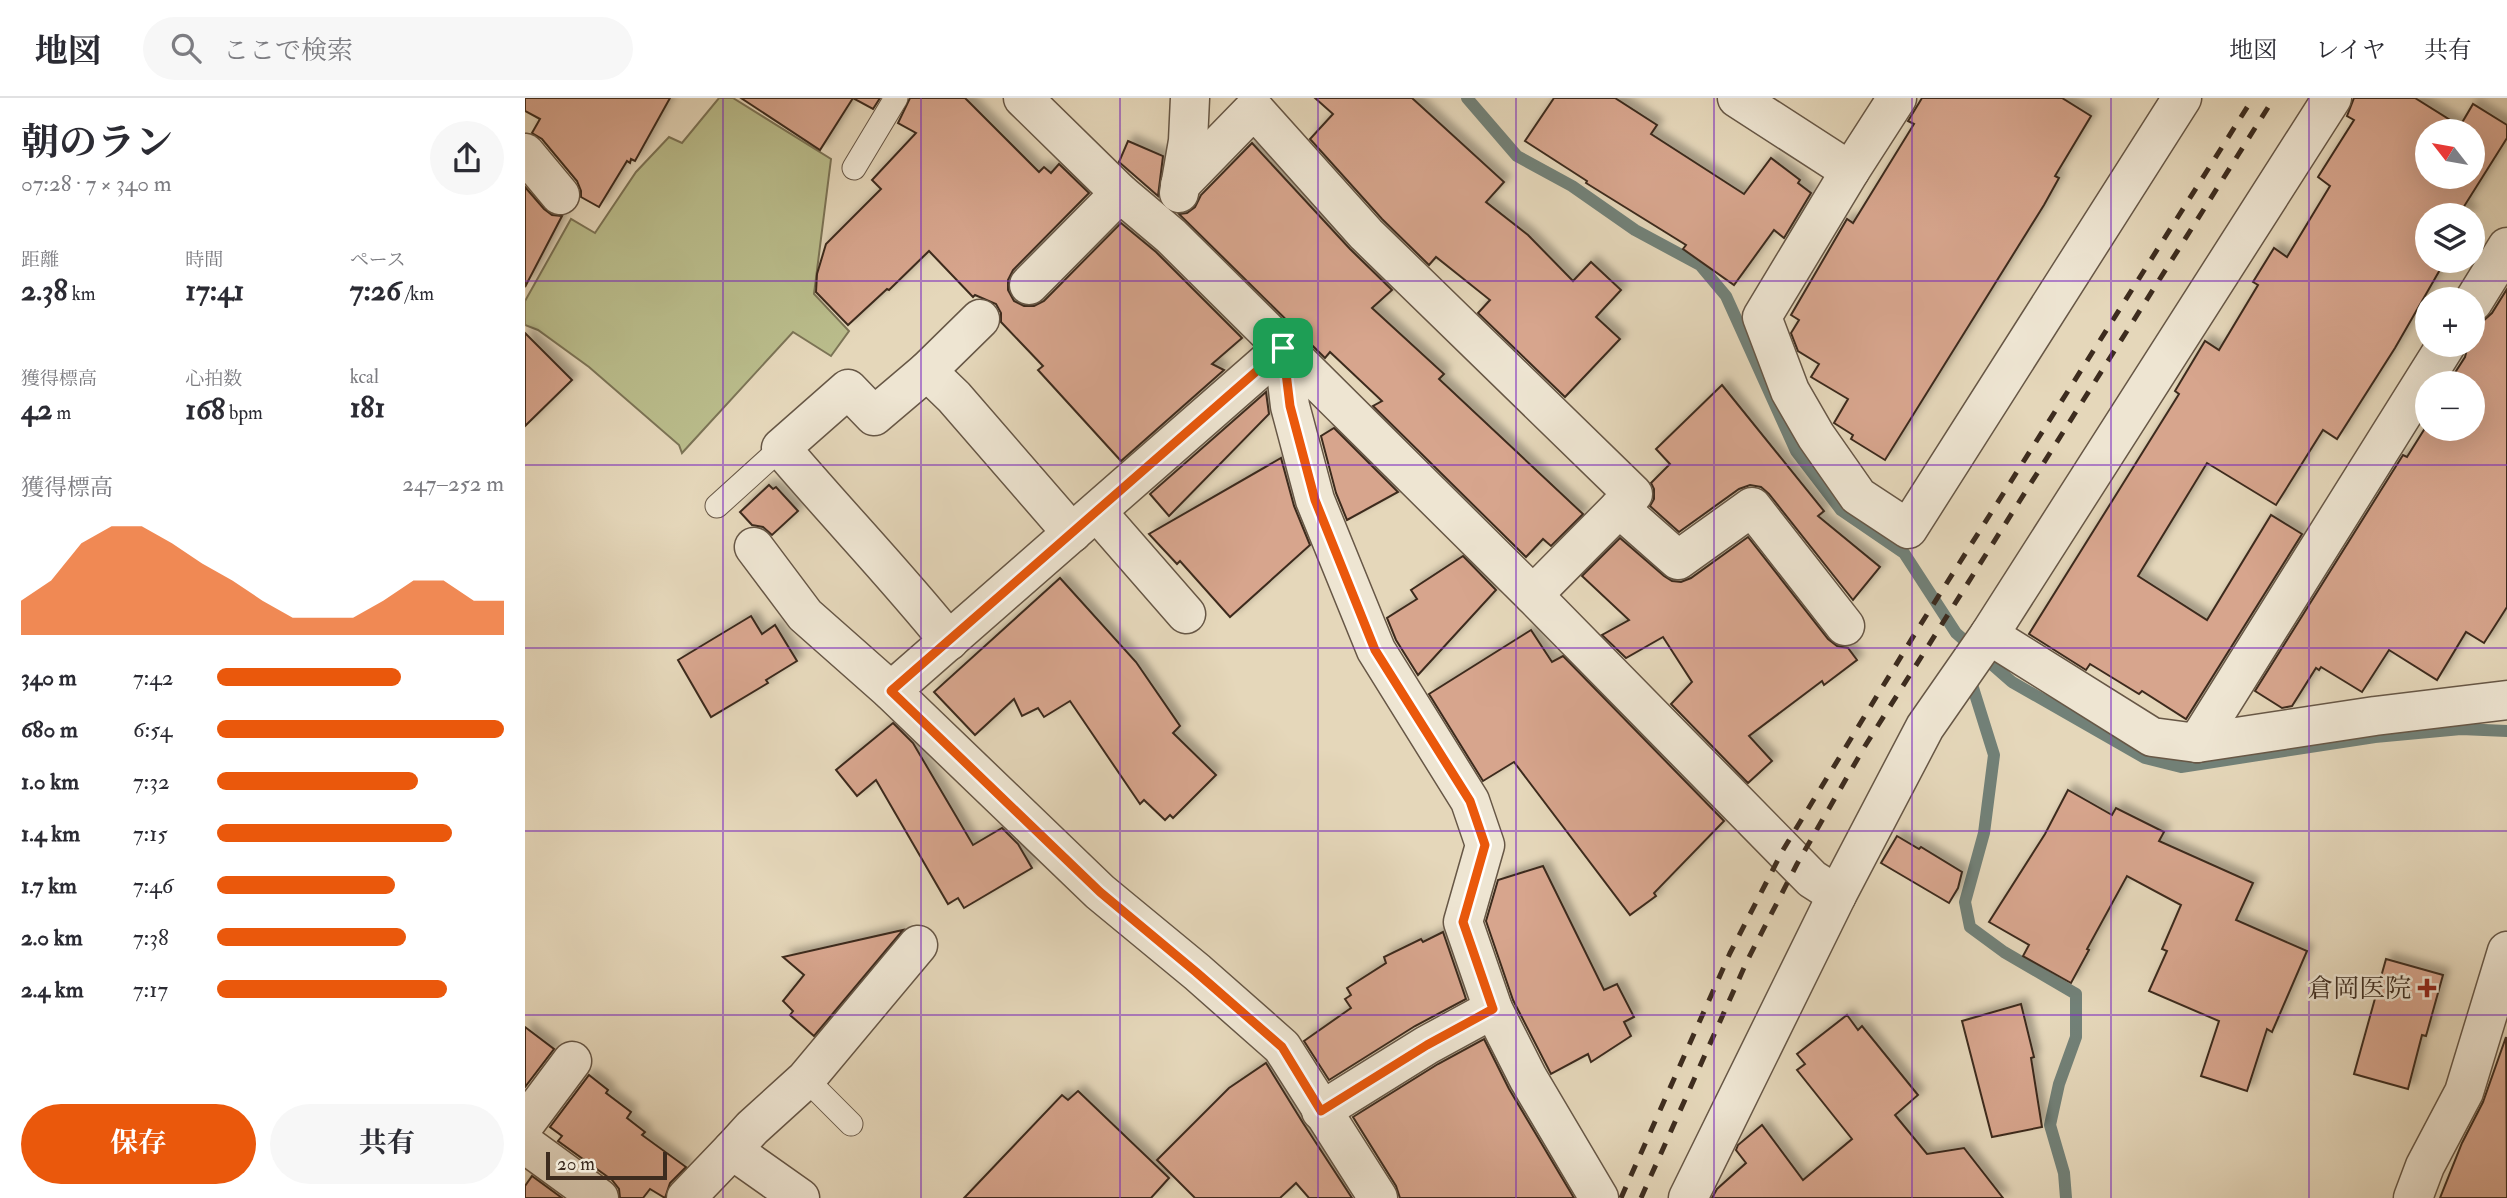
<!DOCTYPE html>
<html lang="ja">
<meta charset="utf-8">
<style>
body{margin:0;font-family:"IM FELL Double Pica","Noto Serif JP",serif;background:#f7f7f7;color:#2b2b33;height:100vh;display:flex;flex-direction:column;font-size:26px;white-space:nowrap}
*{box-sizing:border-box;margin:0}
p{font-size:23px;color:#7c7c81}
.icon{flex:none;width:38px;height:38px;fill:none;stroke:currentColor;stroke-width:2;stroke-linecap:round;stroke-linejoin:round}
.map{position:relative;flex:1;overflow:hidden}
.details{display:flex;flex-direction:column;background:#fff;width:525px}
.details>*{flex:none}
.needle{width:46px;rotate:301deg}
.controls{position:absolute;left:1890px;top:21px;display:grid;gap:14px}
.controls a{display:grid;place-items:center;width:70px;height:70px;border-radius:50%;background:#fff;box-shadow:0 7px 28px #0002;font-size:35px}
.scale{position:absolute;left:21px;bottom:18px;width:121px;box-sizing:border-box;padding-left:7px;border:4px solid #3d2c1f;border-top:0;font-size:19px;line-height:24px;white-space:nowrap;color:#3d2c1f;-webkit-text-stroke:5px #eee5d2;paint-order:stroke}
.pin{position:absolute;display:grid;place-items:center;width:60px;height:60px;color:#fff;margin:-30px;border-radius:14px;box-shadow:0 4px 10px #0006}
.round{display:grid;place-items:center;flex:none;width:74px;height:74px;border-radius:37px;background:#f7f7f7}
.overview{display:flex;align-items:center;justify-content:space-between;height:119px;padding:0 21px}
h1{font-size:38px;font-weight:700;line-height:52px}
.metrics{display:grid;grid-template-columns:repeat(3,1fr);gap:10px;height:119px;padding:7px 21px}
.metrics div{display:grid;align-content:center}
.metrics b{font-size:30px;font-weight:700}
.metrics small{font-size:19px;font-weight:400}
.metrics p{font-size:19px}
.chart{height:196px;padding:14px 21px}
.chart p{display:flex;justify-content:space-between}
.chart svg{width:100%;height:126px;margin-top:7px;fill:#ea580c;opacity:.7}
.cta{display:flex;gap:14px;margin-top:auto;padding:14px 21px}
.cta a{flex:1;height:80px;border-radius:42px;background:#ea580c;color:#fff;font-size:28px;font-weight:700;line-height:80px;text-align:center}
.cta a+a{background:#f7f7f7;color:#2b2b33}
ul{padding:0 21px;list-style:none;font-size:23px}
li{display:grid;grid-template-columns:112px 84px 1fr;align-items:center;height:52px}
li i{height:18px;border-radius:9px;background:#ea580c}
header{display:flex;align-items:center;gap:42px;box-sizing:border-box;height:98px;padding:0 35px;background:#fff;border-bottom:2px solid #e1e1e2}
header strong{font-size:33px}
nav{display:flex;gap:38px;margin-inline-start:auto;font-size:24px}
.search{width:490px;height:63px;background:#f7f7f7;display:flex;align-items:center;gap:18px;box-sizing:border-box;padding:0 24px;border-radius:38px;color:#7c7c81;font-size:26px}
main{display:flex;flex:1;min-height:0}
.map>svg:first-child{display:block}
</style>
<header>
<strong>地図</strong>
<div class="search"><svg class="icon" aria-label="search" viewBox="0 0 24 24"><circle cx="10" cy="10" r="6"/><path d="M15 15l6 6"/></svg>ここで検索</div>
<nav><a>地図</a><a>レイヤ</a><a>共有</a></nav>
</header>
<main>
<section class="details">
<div class="overview"><div><h1>朝のラン</h1><p>07:28 · 7 × 340 m</p></div><a class="round"><svg class="icon" aria-label="share" viewBox="0 0 24 24"><path d="M12 15V3M7 8l5-5 5 5M5 13v7h14v-7"/></svg></a></div>
<div class="metrics">
<div><p>距離</p><b>2.38<small> km</small></b></div>
<div><p>時間</p><b>17:41</b></div>
<div><p>ペース</p><b>7:26<small> /km</small></b></div>
</div>
<div class="metrics">
<div><p>獲得標高</p><b>42<small> m</small></b></div>
<div><p>心拍数</p><b>168<small> bpm</small></b></div>
<div><p>kcal</p><b>181</b></div>
</div>
<div class="chart"><p><span>獲得標高</span>247–252 m</p>
<svg viewBox="0 0 160 44" preserveAspectRatio="none"><path d="M0 44V32L10 25L20 12L30 6L40 6L50 12L60 19L70 25L80 32L90 38L100 38L110 38L120 32L130 25L140 25L150 32L160 32V44z"/></svg>
</div>
<ul>
<li><b>340 m</b>7:42<i style="width:64%"></i></li>
<li><b>680 m</b>6:54<i style="width:100%"></i></li>
<li><b>1.0 km</b>7:32<i style="width:70%"></i></li>
<li><b>1.4 km</b>7:15<i style="width:82%"></i></li>
<li><b>1.7 km</b>7:46<i style="width:62%"></i></li>
<li><b>2.0 km</b>7:38<i style="width:66%"></i></li>
<li><b>2.4 km</b>7:17<i style="width:80%"></i></li>
</ul>
<div class="cta"><a>保存</a><a>共有</a></div>
</section>
<div class="map">
<svg width="1982" height="1100" viewBox="0 0 1982 1100">
<defs>
<filter id="shadow"><feDropShadow dx="6" dy="-6" stdDeviation="3.5" flood-color="#0004"/></filter>
</defs>
<rect width="100%" height="100%" fill="#e5d7ba"/>
<filter id="stains"><feTurbulence type="fractalNoise" baseFrequency=".00286" numOctaves="4"/><feColorMatrix values="0 0 0 0 .2 0 0 0 0 .09 0 0 0 0 .02 0 0 0 .5 -.17"/></filter>
<radialGradient id="worn" r=".72"><stop offset=".6" stop-color="#630" stop-opacity="0"/><stop offset="1" stop-color="#630" stop-opacity=".3"/></radialGradient>
<path fill="#babd8c" stroke="#7c7456" stroke-width="2" d="M194 0H208L306 61 289 196 324 233 306 258 268 234 157 355 154 347 64 269 13 232 0 227V203L46 121 70 135 111 74 144 39 157 45Z"/>
<g fill="none" stroke-linecap="round" stroke-linejoin="round">
<g stroke="#728178" stroke-width="12">
<path d="M942 0 992 58 1047 88 1110 132 1175 167 1201 198 1271 353 1316 412 1379 455 1431 535 1487 584 1620 660 1656 669 1850 639 1936 631 1982 633"/>
<path d="M1444 577 1469 657 1459 735 1440 804 1445 829 1479 854 1551 896V939L1534 986 1525 1027 1539 1075 1541 1100"/>
</g>
</g>
<g fill="#d7a58d" stroke="#3d2c1f" stroke-width="2" fill-rule="evenodd" filter="url(#shadow)">
<path d="M0 0H145L110 63 106 61 105 65 102 63 74 109 56 99V93L52 83 17 41 7 35 15 21 0 13Z"/>
<path d="M216 0H355L348 11 328 0 295 52Z"/>
<path d="M385 0H440L514 74 519 69 526 75 534 66 564 95 488 172 483 182V192L489 203 499 208H509L519 203 596 125 631 154 717 240 687 266 699 272 596 363 513 272 518 268 476 224V215L471 206 450 197 448 199 404 153 364 192 362 191 323 227 291 194 292 176 301 146 356 91 347 82 391 35 373 25Z"/>
<path d="M790 0H887L979 84 961 104 1003 137 1048 183 1066 164 1096 192 1071 219 1095 241 1040 299 953 215 965 202 911 159 904 167 857 121 785 41 808 16Z"/>
<path d="M1029 0H1090L1132 27 1126 36 1219 96 1246 60 1275 82 1273 85 1286 95 1259 140 1249 132 1209 187 1158 151 1161 147 1061 85 1062 83 1000 43Z"/>
<path d="M1397 0H1537L1566 18 1530 78 1534 80 1519 107 1360 362 1326 341 1328 337 1309 325 1323 301 1286 279 1294 266 1273 253 1266 235 1274 222 1266 217 1322 121 1328 125 1389 26 1383 23Z"/>
<path d="M1829 0H1890L1935 28 1948 6 1982 27V40L1938 110 1946 114 1944 117H1902V163H1920L1870 250 1812 341 1798 332 1751 407 1682 365 1613 478 1682 522 1746 417 1777 436 1661 621 1617 593 1614 596 1565 566 1561 572 1504 536 1654 296 1650 293 1680 243 1694 252 1733 187 1728 184 1749 150 1762 159 1805 88 1793 79 1829 22 1822 18ZM1902 33H1948V79H1902Z"/>
<path d="M603 43 638 58 633 98 594 64Z"/>
<path d="M727 45 825 151 867 192 847 210 919 276 914 281 1058 416 1026 448 1018 441 1001 459 848 308 857 303 805 254 800 260 654 116 662 115 670 109 676 97Z"/>
<path d="M0 89 19 111 27 117 37 118 0 189Z"/>
<path d="M1982 191V509L1959 545 1941 534 1912 582 1864 552 1837 594 1796 569 1794 572 1791 570 1767 608 1757 610 1730 593 1878 357 1882 359 1902 327V331H1948V285L1924 284 1940 259 1943 247H1948V238L1957 224 1967 215Z"/>
<path d="M0 235 47 282 0 328Z"/>
<path d="M1197 287 1299 413 1293 418 1355 469 1328 502 1244 396 1236 389 1225 387 1214 391 1154 434 1125 408 1129 401V391L1126 385 1145 366 1131 351Z"/>
<path d="M741 294 744 316 644 418 625 396Z"/>
<path d="M809 330 873 394 822 422 811 395 796 338Z"/>
<path d="M756 360 769 408 785 447 705 519 655 463 652 466 624 436Z"/>
<path d="M244 387 248 391 251 389 273 413 247 437 238 429 227 427 215 414Z"/>
<path d="M1223 439 1303 541 1312 548 1323 550 1332 562 1299 587 1297 583 1224 638 1247 663 1223 685 1146 606 1167 584 1138 539 1101 560 1077 537 1104 522 1057 478 1095 440 1139 478 1147 483 1156 484 1166 480Z"/>
<path d="M938 458 971 492 893 577 871 542 862 520 892 501 886 492Z"/>
<path d="M535 480 611 564 655 628 648 635 691 677 648 720 645 717 640 722 619 702 615 706 545 603 519 619 513 610 497 618 489 601 450 637 409 594Z"/>
<path d="M226 518 237 536 250 527 272 563 241 582 243 585 186 619 153 562Z"/>
<path d="M1006 532 1027 564 1038 558 1199 723 1129 795 1131 798 1105 817 989 664 958 683 904 596Z"/>
<path d="M368 625 388 645 448 747 477 730 493 746 507 770 439 810 433 800 423 806 351 682 332 698 311 672Z"/>
<path d="M1543 692 1587 717 1591 710 1639 734 1634 743 1728 785 1711 822 1782 853 1747 934 1742 931 1722 993 1676 978 1694 923 1624 893 1642 853 1637 851 1656 807 1602 778 1562 851 1564 852 1546 885 1498 858 1504 847 1464 824 1520 736Z"/>
<path d="M1372 738 1394 751 1396 749 1437 774 1433 790 1424 805 1356 765Z"/>
<path d="M1018 768 1079 892 1092 886 1109 919 1099 924 1106 938 1066 964 1063 956 1026 976 988 902 961 823 973 782Z"/>
<path d="M378 832 289 938 265 917 268 913 258 903 279 877 258 859Z"/>
<path d="M918 834 941 901 890 928 804 982 779 943 826 910 820 901 826 897 822 890 861 865 859 859 896 841 898 844Z"/>
<path d="M1861 861 1918 877 1901 938 1897 937 1883 991 1829 976Z"/>
<path d="M1496 906 1509 959 1506 960 1517 1029 1467 1039 1437 923Z"/>
<path d="M1322 917 1333 932 1337 928 1393 997 1370 1017 1402 1056 1439 1050 1478 1100H1187L1192 1091 1221 1065 1211 1052 1213 1047 1237 1027 1278 1082 1327 1041 1272 972 1280 966 1272 956Z"/>
<path d="M0 929 29 951 0 989Z"/>
<path d="M1981 939 1982 1100H1915L1937 1045 1958 1004Z"/>
<path d="M959 941 984 991 1049 1100H875L871 1088 828 1019 913 966Z"/>
<path d="M741 965 778 1025 827 1100H784L771 1085 755 1100H670L632 1062 704 990Z"/>
<path d="M64 977 83 992 81 995 106 1014 102 1020 120 1034 117 1037 161 1069 145 1085 140 1100 125 1091 118 1100H95L94 1091 87 1082 33 1043 37 1038 25 1029Z"/>
<path d="M553 993 644 1080 626 1100H439L537 997 543 1002Z"/>
<path d="M7 1078 37 1100H0V1088Z"/>
</g>
<g fill="none" stroke-linecap="round" stroke-linejoin="round">
<g stroke="#675746" stroke-width="25">
<g id="lane">
<path d="M329 70 371 0"/>
<path d="M192 408 256 350"/>
<path d="M281 981 326 1026"/>
</g>
</g>
<g stroke="#675746" stroke-width="41">
<g id="street">
<path d="M498 0 595 95 646 138 1008 497 1287 781 1312 797"/>
<path d="M1212 0 1325 73"/>
<path d="M1372 0 1325 73 1237 219 1265 293 1291 338 1333 398 1383 431 1657 0"/>
<path d="M0 55 35 97"/>
<path d="M655 87 729 11 841 136 1108 396 1008 497"/>
<path d="M654 95 663 43 665 0"/>
<path d="M504 187 595 95"/>
<path d="M1948 204 1982 149"/>
<path d="M758 250 765 308 790 402 851 552 945 703 960 747 938 824 968 911 1003 980 1074 1100"/>
<path d="M402 273 455 221"/>
<path d="M1094 410 1153 462 1227 409 1320 528"/>
<path d="M572 414 661 516"/>
<path d="M229 449 280 517 366 593 575 794 672 874 757 949 853 1100"/>
<path d="M1464 537 1627 639 1672 645 1850 618 1982 602"/>
<path d="M424 543C371 477 311 415 256 350L323 291 349 318 402 273 429 299 547 435"/>
<path d="M366 593 758 250"/>
<path d="M1672 645 1921 247"/>
<path d="M796 1013 902 947 968 911"/>
<path d="M0 1026 47 963"/>
<path d="M0 1046 74 1100"/>
<path d="M207 1052 227 1030 281 981 393 847"/>
<path d="M161 1100 207 1052 275 1100"/>
<path d="M1163 1100 1312 797 1400 629 1464 537 1807 0"/>
<path d="M1888 1100 1900 1068 1939 994 1982 853"/>
</g>
</g>
<use href="#lane" stroke="#eee5d2" stroke-width="23"/>
<use href="#street" stroke="#eee5d2" stroke-width="38"/>
<g stroke="#3d2c1f" stroke-width="5" stroke-dasharray="12 12" stroke-linecap="butt">
<path d="M1096 1100 1205 855 1258 752 1394 529 1728 0"/>
<path d="M1116 1100 1222 863 1272 766 1340 648 1749 0"/>
</g>
</g>
<g fill="none" stroke-linecap="round" stroke-linejoin="round">
<g stroke="#fff" stroke-width="14">
<path id="route" d="M758 250 765 308 790 402 850 552 945 703 960 747 938 824 968 911 902 947 796 1013 757 949 671 874 575 794 366 593Z"/>
</g>
<use href="#route" stroke="#ea580c" stroke-width="9"/>
</g>
<path fill="none" stroke="#7b2cbf" stroke-width="2" stroke-opacity="0.55" d="M198 0V1100M396 0V1100M595 0V1100M793 0V1100M991 0V1100M1189 0V1100M1387 0V1100M1586 0V1100M1784 0V1100M0 183H1982M0 367H1982M0 550H1982M0 733H1982M0 917H1982"/>
<path fill="#8f2418" stroke="#eee5d2" stroke-width="2.5" d="M1898.5 879.5h7v7h7v7h-7v7h-7v-7h-7v-7h7z"/>
<g text-anchor="middle" stroke-width="5" stroke-linejoin="round" paint-order="stroke">
<g font-size="26" fill="#3d2c1f" stroke="#eee5d2" text-anchor="end">
<text x="1886" y="899">倉岡医院</text>
</g>
</g>
<rect width="100%" height="100%" filter="url(#stains)"/>
<rect width="100%" height="100%" fill="url(#worn)"/>
</svg>
<div class="controls">
<a><svg class="needle" viewBox="-14 -14 28 28"><path d="M0-13l5 13h-10z" fill="#e53935"/><path d="M0 13l5-13h-10z" fill="#7c7c81"/></svg></a>
<a><svg class="icon" aria-label="layers" viewBox="0 0 24 24"><path d="M12 4l9 5-9 5-9-5zM3 14l9 5 9-5"/></svg></a>
<a>+</a>
<a>−</a>
</div>
<div class="scale">20 m</div>
<div class="pin" style="left:758px;top:250px;background:#1e9e55"><svg class="icon" aria-label="arrive" viewBox="0 0 24 24"><path d="M6 21V4h12l-3 4 3 4H6"/></svg></div>
</div>
</main>
